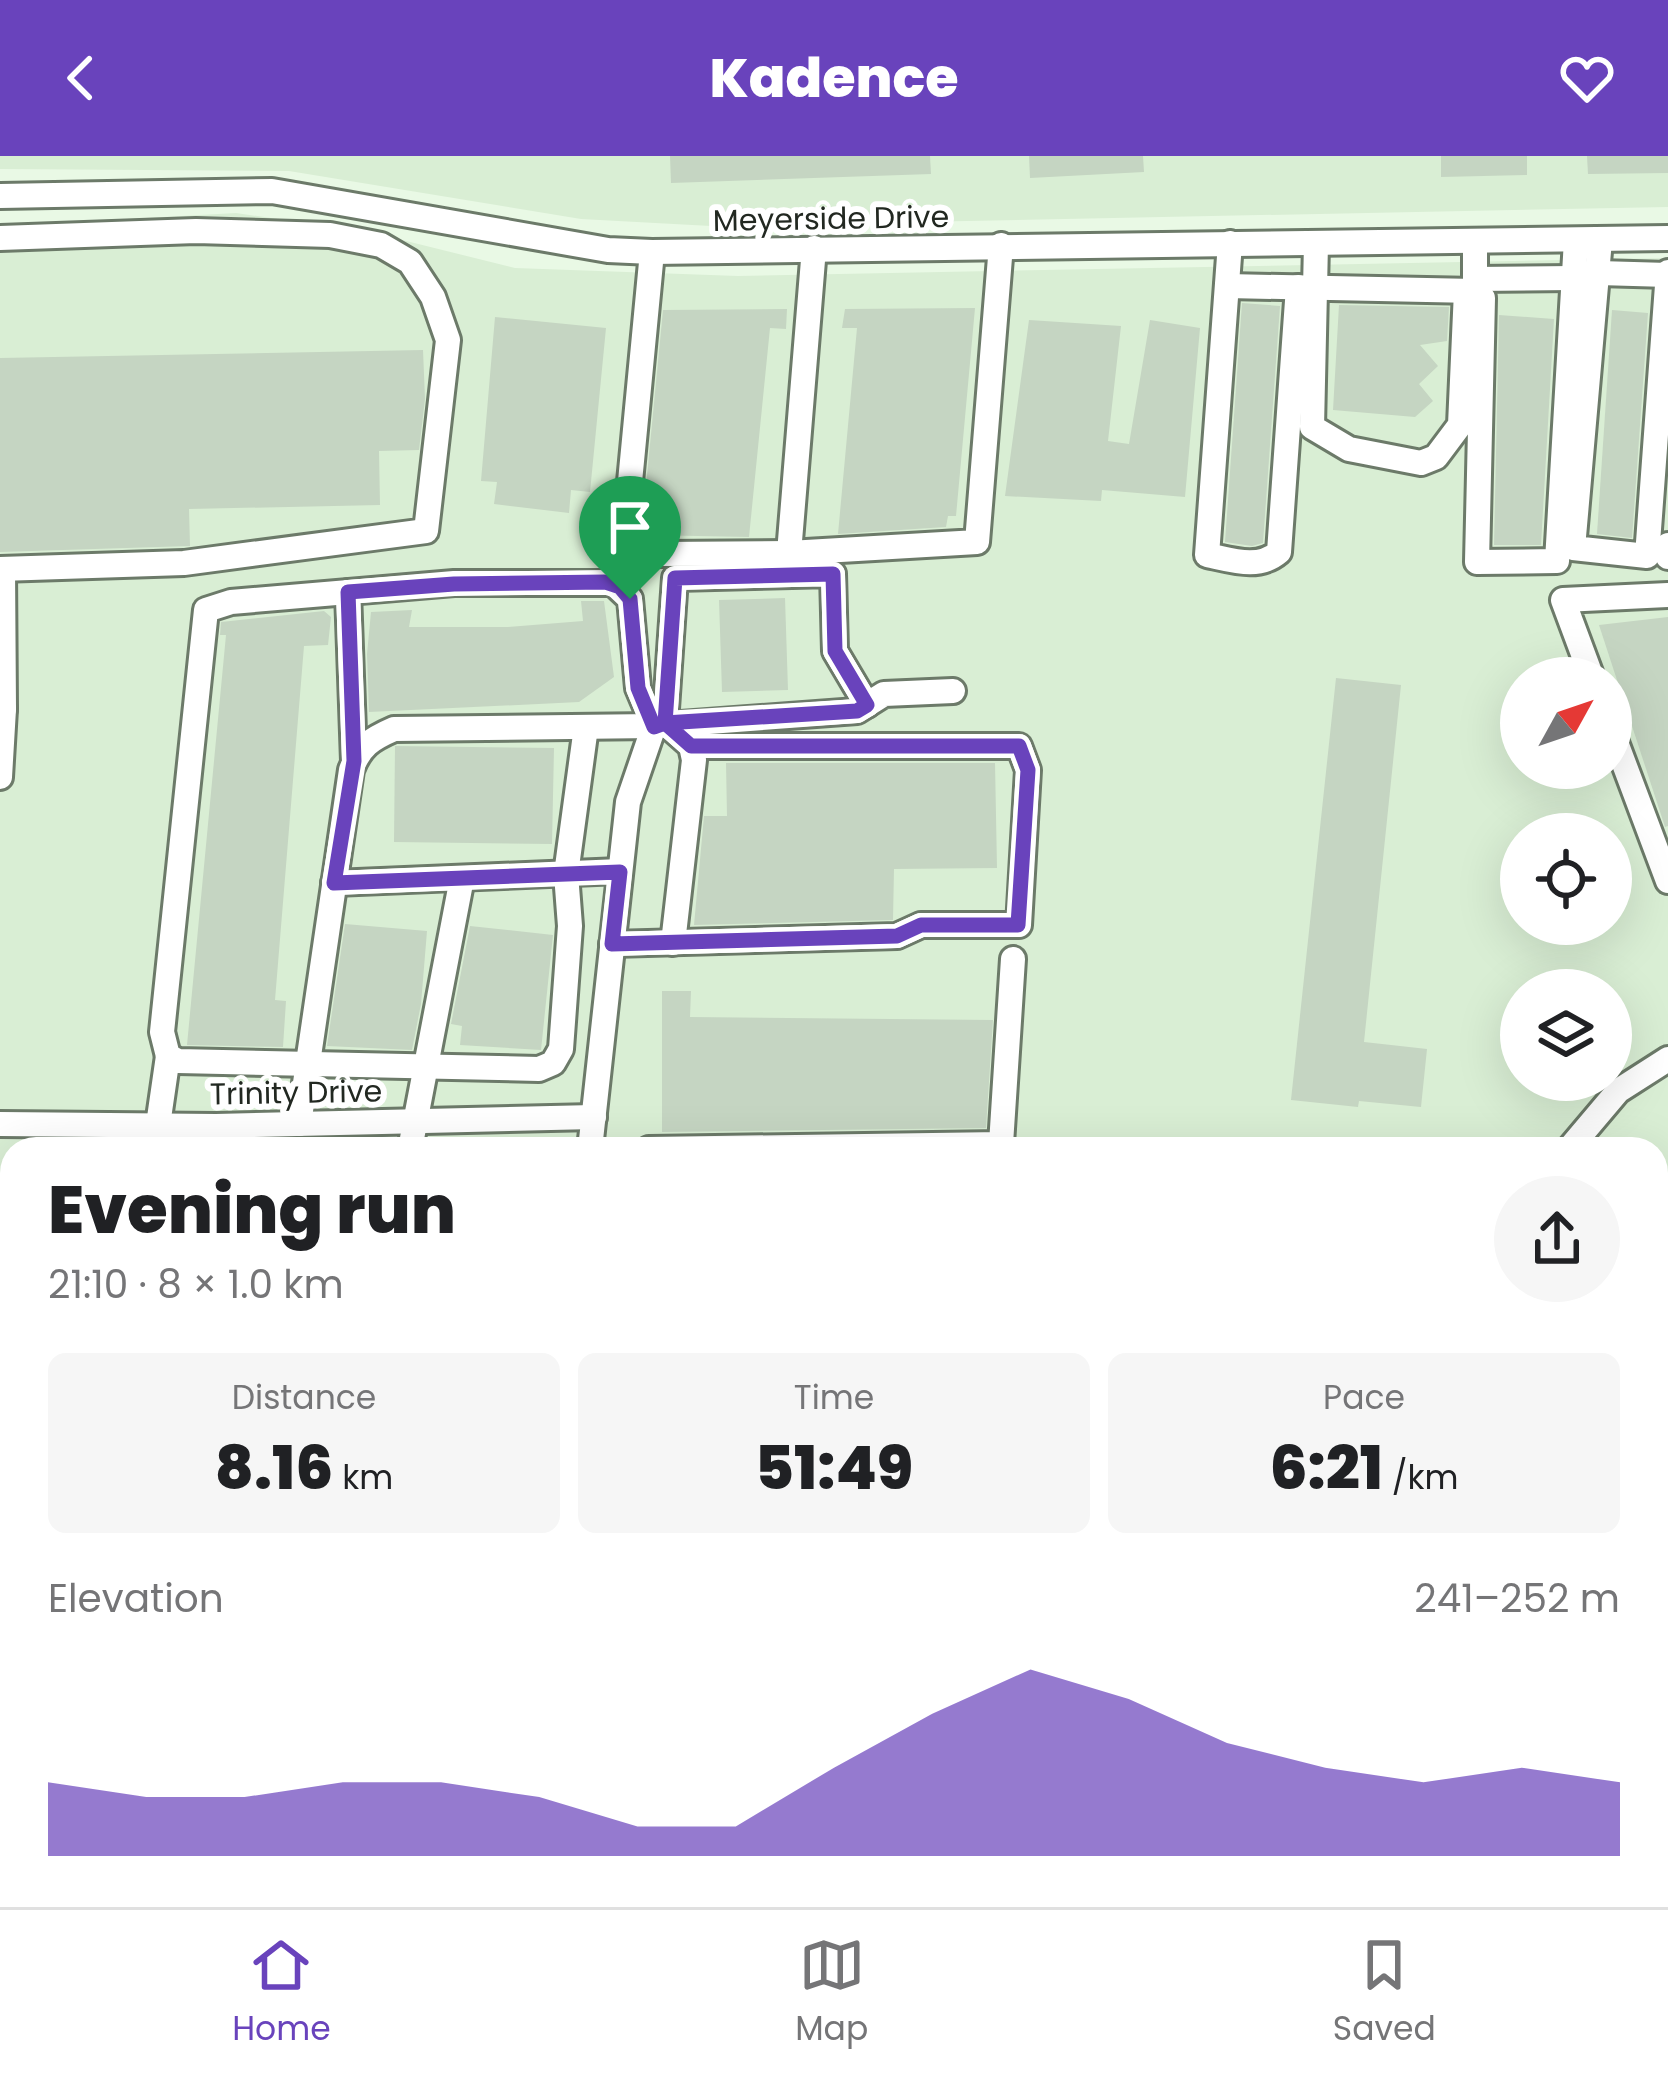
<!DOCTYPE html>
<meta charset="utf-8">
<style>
body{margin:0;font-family:Poppins,sans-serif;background:#f6f6f6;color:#202124;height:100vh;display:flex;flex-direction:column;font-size:45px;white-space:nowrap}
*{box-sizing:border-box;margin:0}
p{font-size:39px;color:#757577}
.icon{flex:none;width:66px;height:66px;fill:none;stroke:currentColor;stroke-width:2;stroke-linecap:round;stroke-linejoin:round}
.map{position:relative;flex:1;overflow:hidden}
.sheet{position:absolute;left:0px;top:981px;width:1668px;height:771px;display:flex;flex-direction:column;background:#fff;border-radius:36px 36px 0 0;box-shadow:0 12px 48px #0002}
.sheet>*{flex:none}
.needle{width:78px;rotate:50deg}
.fabs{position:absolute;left:1500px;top:501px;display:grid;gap:24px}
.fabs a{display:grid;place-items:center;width:132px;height:132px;border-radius:50%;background:#fff;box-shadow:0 12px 48px #0002;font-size:60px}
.pin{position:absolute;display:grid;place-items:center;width:102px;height:102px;color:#fff;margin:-123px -51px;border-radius:50% 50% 50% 0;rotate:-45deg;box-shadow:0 0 12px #0007}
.pin .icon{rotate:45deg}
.round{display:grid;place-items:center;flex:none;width:126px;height:126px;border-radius:63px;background:#f6f6f6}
.summary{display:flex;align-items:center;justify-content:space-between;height:204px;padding:0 48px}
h1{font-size:66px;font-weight:800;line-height:90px}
.metrics{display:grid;grid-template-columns:repeat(3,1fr);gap:18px;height:204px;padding:12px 48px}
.metrics div{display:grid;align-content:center;border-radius:18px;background:#f6f6f6;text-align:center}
.metrics b{font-size:60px;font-weight:800}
.metrics small{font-size:33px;font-weight:400}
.metrics p{font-size:33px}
.chart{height:336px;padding:24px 48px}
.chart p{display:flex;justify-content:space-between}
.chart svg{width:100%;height:216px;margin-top:12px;fill:#6943bc;opacity:.7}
header{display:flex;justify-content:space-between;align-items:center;height:156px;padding:0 48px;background:#6943bc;color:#fff;font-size:54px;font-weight:800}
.tabs{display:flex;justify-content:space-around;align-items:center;height:168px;border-top:3px solid #e0e0e0;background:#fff;font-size:33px;color:#757577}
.tabs a{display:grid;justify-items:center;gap:6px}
.tabs .on{color:#6943bc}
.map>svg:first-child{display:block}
</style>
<header><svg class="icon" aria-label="back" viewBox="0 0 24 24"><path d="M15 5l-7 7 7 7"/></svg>Kadence<svg class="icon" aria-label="heart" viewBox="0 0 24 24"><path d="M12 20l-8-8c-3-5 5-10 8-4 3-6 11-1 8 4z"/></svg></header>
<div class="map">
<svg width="1668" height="1751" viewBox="0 0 1668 1751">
<rect width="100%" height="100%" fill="#e9f9e5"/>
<g fill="#d9eed4" fill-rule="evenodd">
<path d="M0 0H1668V51L711 70 581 63 289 15 0 13Z"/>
<path d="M236 57 374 77 515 112 738 120 1668 102V1751H0V70ZM1521 522H1611V612H1521ZM1521 678H1611V768H1521ZM1521 834H1611V924H1521ZM12 993H1656V1740H12Z"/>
</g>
<g fill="#c5d5c2">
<path d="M670 0H930L931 18 671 27Z"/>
<path d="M1029 0H1143L1144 16 1030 22Z"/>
<path d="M1441 0H1527V19L1441 21Z"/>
<path d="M1587 0H1668V17L1588 18Z"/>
<path d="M1242 147 1280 150 1263 387 1252 390 1225 386Z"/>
<path d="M1339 149 1449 151 1447 185 1420 189 1438 210 1419 228 1433 245 1415 261 1333 254Z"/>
<path d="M975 152 956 360H948L946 371 838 378 857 172H842L845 153Z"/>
<path d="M787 153 786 173 770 172 749 381 647 379 642 371 663 154Z"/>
<path d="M1612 154 1648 157 1632 382 1597 378Z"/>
<path d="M1499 159 1554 163 1541 389H1494Z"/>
<path d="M495 161 606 172 590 336 571 334 569 357 494 348 497 326 481 325Z"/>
<path d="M1029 164 1121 170 1108 285 1129 288 1150 164 1200 172 1185 341 1102 334 1101 345 1005 340Z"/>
<path d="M423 194 425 243 419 294 379 295 380 349 189 353 190 390 0 396V202Z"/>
<path d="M785 442 788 534 722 536 719 444Z"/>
<path d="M581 445H604L614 521 579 546 369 556 367 498 371 456 412 454 409 471H508L583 465Z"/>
<path d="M324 455 331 461 328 489 304 490 275 844 286 845 283 891 187 889 226 479H220L221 466Z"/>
<path d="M1668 461V670L1665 671 1599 469Z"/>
<path d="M1336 522 1401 529 1364 886 1427 893 1421 951 1359 945 1358 951 1291 944Z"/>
<path d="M395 590 554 592 552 688 394 686Z"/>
<path d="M726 607H995L997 712 894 713 893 764 694 769 704 660H727Z"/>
<path d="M345 768 427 775 421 848 412 894 327 890Z"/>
<path d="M470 770 553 779 541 894 460 889 462 870 451 868Z"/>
<path d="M662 835H691L690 861 993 864 986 972 662 976Z"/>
</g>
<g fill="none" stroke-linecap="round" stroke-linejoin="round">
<g stroke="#6c7a69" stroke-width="30">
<g id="minor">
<path d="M0 40 272 35 608 94 652 96 1668 82"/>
<path d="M0 82 196 75 330 79 381 89 410 106 433 141 448 184 426 375 184 407 0 413"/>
<path d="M1600 84 1573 392 1647 400 1668 116"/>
<path d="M1475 85V135L1483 142 1477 406 1557 405 1576 84"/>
<path d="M1230 87 1207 399C1232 404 1258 414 1279 396L1298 131"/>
<path d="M1316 87 1312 271 1349 293 1421 307 1436 301 1460 269 1466 135"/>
<path d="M814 92 789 397 977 386 1001 89"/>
<path d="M652 96 625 378 638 394 661 398 789 397"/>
<path d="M1599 117 1668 119"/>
<path d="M1475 123 1573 122"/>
<path d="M1227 130 1475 135"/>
<path d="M1668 389V401"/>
<path d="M3 413 4 553"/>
<path d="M348 436 354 605"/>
<path d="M1592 522 1563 444 1668 439"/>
<path d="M0 553H4L0 621"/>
<path d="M586 571 566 718 570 770 561 893 553 907 539 913 178 905 168 900 162 876 206 454 231 446 454 427H613L630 443 638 532 654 570"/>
<path d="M1611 573 1668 725"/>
<path d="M334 727 620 715"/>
<path d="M673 787 694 604 691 590 665 567 675 422 833 418 835 495 867 549"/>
<path d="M612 788 897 780 921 769H1019L1028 614 1019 590H691"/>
<path d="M0 968 216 970 594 961"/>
<path d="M299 968 351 614C360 590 371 583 394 573L654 570 857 555 884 538 953 535"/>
<path d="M158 969 168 900"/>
<path d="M410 993 462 722"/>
<path d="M590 993 628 646 654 570"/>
<path d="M649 993 1001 988 1013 803"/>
<path d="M1569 993 1618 935 1668 903"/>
<path d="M1656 1062 1668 1072"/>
<path d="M1656 1160H1668"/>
<path d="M1656 1188 1668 1190"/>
<path d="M0 1277H12"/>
<path d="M1656 1309H1668"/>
<path d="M1656 1422 1668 1421"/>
<path d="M1656 1580 1668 1579"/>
<path d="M0 1623 12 1624"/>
<path d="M1656 1644H1668"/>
<path d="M632 1740 634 1751"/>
<path d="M172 1751 174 1740"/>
<path d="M1188 1751 1189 1740"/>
<path d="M1291 1751 1292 1740"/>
<path d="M1396 1751 1397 1740"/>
<path d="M1444 1751 1445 1740"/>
<path d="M1488 1751 1489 1740"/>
<path d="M1663 1751H1668"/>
</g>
</g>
<use href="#minor" stroke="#fff" stroke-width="24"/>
</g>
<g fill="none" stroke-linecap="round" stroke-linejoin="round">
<g stroke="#fff" stroke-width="24">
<path id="route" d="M630 443 620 431 605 426 454 428 348 436 354 605 334 727 620 716 612 788 897 780 921 769H1018L1028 614 1019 590H691L665 567 857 555 867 549 835 495 833 418 675 422 665 567 654 571 638 532 630 443"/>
</g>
<use href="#route" stroke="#6943bc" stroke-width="15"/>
</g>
<g text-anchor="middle" stroke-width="12" stroke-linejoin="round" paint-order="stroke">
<g font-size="30" fill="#222821" stroke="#fff">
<text transform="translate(831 63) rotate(-1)" y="10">Meyerside Drive</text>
<text transform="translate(296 937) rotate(-1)" y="10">Trinity Drive</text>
</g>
</g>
</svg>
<div class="fabs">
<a><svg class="needle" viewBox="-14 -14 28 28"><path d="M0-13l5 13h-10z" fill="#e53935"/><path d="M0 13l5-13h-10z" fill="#757577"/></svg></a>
<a><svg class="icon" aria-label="locate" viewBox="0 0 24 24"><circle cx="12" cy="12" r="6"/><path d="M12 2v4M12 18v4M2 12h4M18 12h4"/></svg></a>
<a><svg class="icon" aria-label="layers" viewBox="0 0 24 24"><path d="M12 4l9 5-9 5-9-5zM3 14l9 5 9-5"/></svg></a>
</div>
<div class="pin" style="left:630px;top:443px;background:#1e9e55"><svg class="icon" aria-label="arrive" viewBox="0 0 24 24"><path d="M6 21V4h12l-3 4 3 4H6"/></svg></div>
<section class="sheet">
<div class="summary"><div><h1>Evening run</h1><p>21:10 · 8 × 1.0 km</p></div><a class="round"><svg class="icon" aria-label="share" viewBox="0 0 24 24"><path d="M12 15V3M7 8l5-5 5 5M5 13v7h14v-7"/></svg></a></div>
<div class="metrics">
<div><p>Distance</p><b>8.16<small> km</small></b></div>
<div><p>Time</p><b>51:49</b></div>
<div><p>Pace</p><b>6:21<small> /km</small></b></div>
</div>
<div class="chart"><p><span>Elevation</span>241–252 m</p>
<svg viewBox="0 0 160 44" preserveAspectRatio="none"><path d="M0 44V29L10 32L20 32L30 29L40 29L50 32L60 38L70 38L80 26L90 15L100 6L110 12L120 21L130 26L140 29L150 26L160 29V44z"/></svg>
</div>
</section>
</div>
<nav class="tabs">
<a class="on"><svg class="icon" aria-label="home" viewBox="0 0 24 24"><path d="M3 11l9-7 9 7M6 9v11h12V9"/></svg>Home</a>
<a><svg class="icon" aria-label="map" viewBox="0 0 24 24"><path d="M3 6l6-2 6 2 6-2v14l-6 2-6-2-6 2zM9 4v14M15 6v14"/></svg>Map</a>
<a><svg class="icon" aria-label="saved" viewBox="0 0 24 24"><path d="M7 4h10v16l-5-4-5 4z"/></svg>Saved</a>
</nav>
